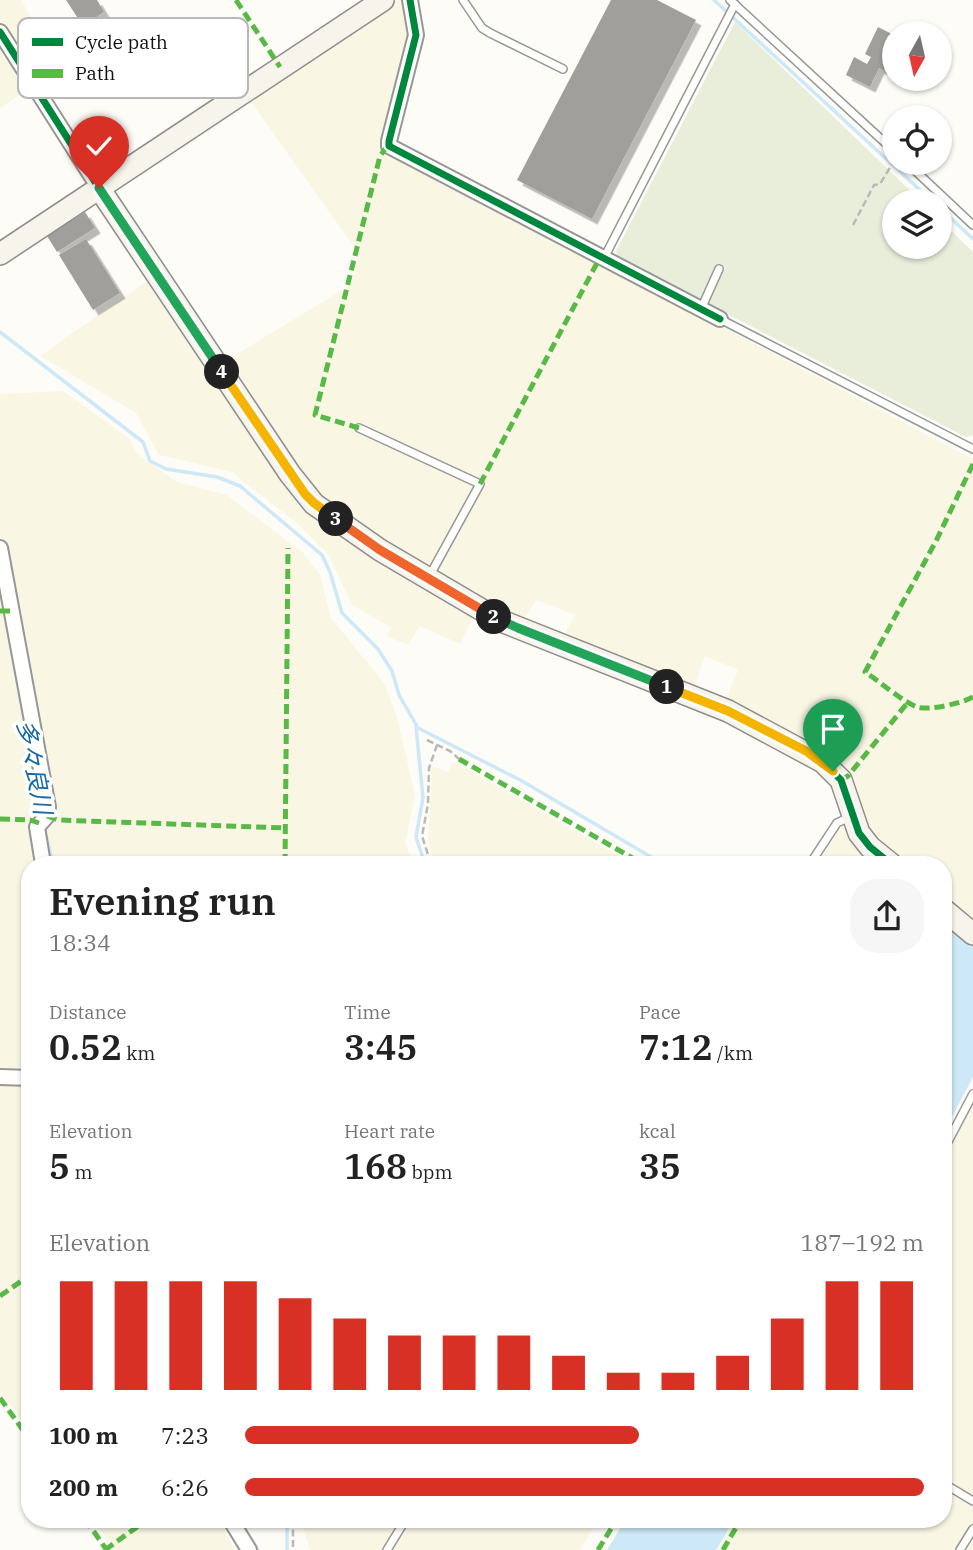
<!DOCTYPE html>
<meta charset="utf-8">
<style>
body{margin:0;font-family:"IBM Plex Serif","Noto Sans JP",serif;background:#f6f6f6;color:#222;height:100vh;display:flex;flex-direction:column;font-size:26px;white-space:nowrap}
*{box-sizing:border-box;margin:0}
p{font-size:23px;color:#767676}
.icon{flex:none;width:38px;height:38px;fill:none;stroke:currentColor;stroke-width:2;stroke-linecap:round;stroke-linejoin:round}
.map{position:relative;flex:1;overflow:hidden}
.drawer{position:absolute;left:21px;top:856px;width:931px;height:672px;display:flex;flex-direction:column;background:#fff;border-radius:28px;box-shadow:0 2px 5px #0004}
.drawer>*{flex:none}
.needle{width:46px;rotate:188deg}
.controls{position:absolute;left:882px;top:21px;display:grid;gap:14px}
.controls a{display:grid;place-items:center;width:70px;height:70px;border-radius:50%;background:#fff;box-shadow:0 2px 5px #0004;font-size:35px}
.pin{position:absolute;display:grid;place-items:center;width:60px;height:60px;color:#fff;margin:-72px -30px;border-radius:50% 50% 50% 0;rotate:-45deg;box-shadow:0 0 7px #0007}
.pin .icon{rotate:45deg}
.km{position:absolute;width:35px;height:35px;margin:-18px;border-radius:50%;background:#222;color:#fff;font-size:19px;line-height:35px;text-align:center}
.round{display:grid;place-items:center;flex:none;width:74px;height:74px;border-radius:28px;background:#f6f6f6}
.overview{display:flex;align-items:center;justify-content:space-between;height:119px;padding:0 28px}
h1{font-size:38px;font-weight:600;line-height:52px}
.stats{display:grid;grid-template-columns:repeat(3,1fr);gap:10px;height:119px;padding:7px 28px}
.stats div{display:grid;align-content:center}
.stats b{font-size:35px;font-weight:600}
.stats small{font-size:19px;font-weight:400}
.stats p{font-size:19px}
.chart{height:196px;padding:14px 28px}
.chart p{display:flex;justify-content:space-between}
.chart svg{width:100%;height:126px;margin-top:7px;stroke:#d93025;stroke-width:6}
ul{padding:0 28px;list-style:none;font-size:23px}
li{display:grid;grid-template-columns:112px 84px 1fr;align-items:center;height:52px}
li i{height:18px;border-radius:9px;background:#d93025}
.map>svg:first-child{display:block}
</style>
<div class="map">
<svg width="973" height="1550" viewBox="0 0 973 1550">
<defs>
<filter id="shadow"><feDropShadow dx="5.5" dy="5.5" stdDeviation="0" flood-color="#0004"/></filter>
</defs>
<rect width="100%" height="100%" fill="#fdfcf7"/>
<g fill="#f9f7e4">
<path d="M0 0H21L40 33 7 56 29 89 0 108Z"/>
<path d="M395 0H401L411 29 380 146 973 459V923L943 898V864H903L860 826 841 770 809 741 725 702 738 670 705 656 694 687 563 637 575 615 536 600 523 621 480 604 460 644 420 626 408 645 386 636 392 628 352 605 328 554 299 525 232 472 159 455 136 413 40 356 147 281 209 371 352 284 359 254 251 102Z"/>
<path d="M63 391 130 439 137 454 177 482 227 495 303 553 320 575 331 618 384 683 397 717 415 795 405 843 414 864H30V1432L0 1391V394Z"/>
<path d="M453 761 633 864H434L428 839 432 766 448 772Z"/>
<path d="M842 826 861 843 884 864H817Z"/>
<path d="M973 1098V1550H718L735 1519H943V1151Z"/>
<path d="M93 1519H218L235 1550H115Z"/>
<path d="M300 1519H598L580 1550H310Z"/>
</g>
<path fill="#e9eedb" d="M735 22 921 201H894V247H940V220L973 252V435L966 437 618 258 616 251Z"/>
<g fill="#cde8f7">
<path d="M958 930 973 942V1077L943 1134V936L948 931Z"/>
<path d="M626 1519H735L716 1550H607Z"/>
</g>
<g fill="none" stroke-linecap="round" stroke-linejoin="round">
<g stroke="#cde8f7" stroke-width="3.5">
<path d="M714 0 932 201"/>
<path d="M940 208 973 239"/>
<path d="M0 332 143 442 150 461 166 469 217 477 240 486 322 555 330 572 342 613 378 649 392 671 399 695 418 728 522 781 663 864"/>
<path d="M0 587 41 812"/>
<path d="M416 726 423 798 416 837 425 864"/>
<path d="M44 827 53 864"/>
<path d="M239 1519 258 1550"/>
<path d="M287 1519V1550"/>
</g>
</g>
<g fill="#a19f9c" filter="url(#shadow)">
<path d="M66 0H97L104 12 83 26Z"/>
<path d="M611 0H657L696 20 592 219 517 180Z"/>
<path d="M878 27 894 35V68L891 74 879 68 870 87 846 75 854 57 867 64 871 57 865 54Z"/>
<path d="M85 212 95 228 57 252 47 236Z"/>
<path d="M86 239 120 293 93 310 59 255Z"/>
</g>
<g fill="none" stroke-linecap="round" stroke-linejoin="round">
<g stroke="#979795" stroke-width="10">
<g id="lane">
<path d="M463 0 482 28 490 33 563 69"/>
<path d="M730 0 894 151"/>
<path d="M907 163 973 225"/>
<path d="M604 258 735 4"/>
<path d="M701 309 719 269"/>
<path d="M720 319 973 449"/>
<path d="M359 428 480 484 430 575"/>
<path d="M810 864 837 823 852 816"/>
<path d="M943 1151 973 1094"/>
<path d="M943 1483 973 1501"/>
<path d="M387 1550 406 1519"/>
<path d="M960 1550 973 1529"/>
</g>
</g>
<g stroke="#979795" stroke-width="18">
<g id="street">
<path d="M410 0 416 35 389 141V146L720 319"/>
<path d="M0 32 99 188"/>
<path d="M0 548 48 807 47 816 37 827 43 864"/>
<path d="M0 1077 30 1078"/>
<path d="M230 1519 249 1550"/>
</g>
</g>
<g stroke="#8e8d8b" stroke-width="24">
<g id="secondary">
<path d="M99 188 290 474 314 504 380 550 499 620 728 711 823 762 841 780 859 833 870 847 891 864"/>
<path d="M0 254 383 0"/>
<path d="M943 909 973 934"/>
</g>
</g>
<g stroke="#b9b9b8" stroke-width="2.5" stroke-dasharray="7 3.5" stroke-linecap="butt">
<path d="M853 225 874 185 880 184 894 161"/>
<path d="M427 740 450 751 459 759"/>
<path d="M431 864 422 836 428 804 429 768 437 745"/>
<path d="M293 1519V1550"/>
</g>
<use href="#lane" stroke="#fffffe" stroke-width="7"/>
<use href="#street" stroke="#fffffe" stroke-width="14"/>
<use href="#secondary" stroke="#f6f4eb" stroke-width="21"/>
<g stroke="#58b947" stroke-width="5" stroke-dasharray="10 5" stroke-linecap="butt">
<path d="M236 0 280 67"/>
<path d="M359 428 315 415 380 156 389 144"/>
<path d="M973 464 936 541 865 672C879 681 903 702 917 707 929 711 962 703 973 697"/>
<path d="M480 484 597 263 604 258"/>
<path d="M0 611H11"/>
<path d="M459 759 643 864"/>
<path d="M841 780 848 776 909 701"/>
<path d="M47 816 58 820 286 828"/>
<path d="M0 819 30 820 39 823"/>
<path d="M285 864 288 548"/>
<path d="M0 1296 30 1275"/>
<path d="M0 1398 30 1440"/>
<path d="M85 1519 106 1549"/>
<path d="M105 1550 148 1519"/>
<path d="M598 1550 617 1519"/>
<path d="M723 1550 741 1519"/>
</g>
<g stroke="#fff" stroke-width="11">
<g id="cycleway">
<path d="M410 0 416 35 389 141V146L720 319"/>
<path d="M0 32 99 188 290 474 314 504 380 550 499 620 728 711 823 762 841 780 859 833 870 847 891 864"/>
</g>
</g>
<use href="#cycleway" stroke="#00873e" stroke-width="7"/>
</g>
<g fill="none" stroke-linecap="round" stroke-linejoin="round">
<g stroke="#fff" stroke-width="14">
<path id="split-1" d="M667 687 728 711 806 751 833 771"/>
</g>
<g stroke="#fff" stroke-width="14">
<path id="split-2" d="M494 617 518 628 667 687"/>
</g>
<g stroke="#fff" stroke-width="14">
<path id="split-3" d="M336 519 380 550 494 617"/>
</g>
<g stroke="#fff" stroke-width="14">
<path id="split-4" d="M222 372 305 494 314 503 336 519"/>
</g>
<g stroke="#fff" stroke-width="14">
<path id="split-5" d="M99 188 222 372"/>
</g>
<use href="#split-1" stroke="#f5b400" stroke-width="9"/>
<use href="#split-2" stroke="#22a559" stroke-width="9"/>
<use href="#split-3" stroke="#f0652b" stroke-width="9"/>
<use href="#split-4" stroke="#f5b400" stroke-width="9"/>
<use href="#split-5" stroke="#22a559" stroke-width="9"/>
</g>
<g text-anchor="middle" stroke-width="7" stroke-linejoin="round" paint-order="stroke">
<g font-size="24" font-style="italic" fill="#1768a6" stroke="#fff">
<text transform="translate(34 767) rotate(79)" y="8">多々良川</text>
</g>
</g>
<rect x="18" y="18" width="230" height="80" rx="10" fill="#fff" stroke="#b8b8b8" stroke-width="2"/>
<rect x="32" y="38" width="31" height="8" fill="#00873e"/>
<rect x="32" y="69" width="31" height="9" fill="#58b947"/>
<g font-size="19" fill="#111">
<text x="75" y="49">Cycle path</text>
<text x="75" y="80">Path</text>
</g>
</svg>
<div class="controls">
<a><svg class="needle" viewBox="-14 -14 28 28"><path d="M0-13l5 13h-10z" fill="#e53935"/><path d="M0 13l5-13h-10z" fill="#767676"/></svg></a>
<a><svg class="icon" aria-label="locate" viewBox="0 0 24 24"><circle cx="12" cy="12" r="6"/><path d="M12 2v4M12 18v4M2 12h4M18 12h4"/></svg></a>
<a><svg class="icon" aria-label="layers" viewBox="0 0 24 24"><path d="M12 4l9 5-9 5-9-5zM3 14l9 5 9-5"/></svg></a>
</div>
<div class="pin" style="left:833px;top:771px;background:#1e9e55"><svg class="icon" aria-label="arrive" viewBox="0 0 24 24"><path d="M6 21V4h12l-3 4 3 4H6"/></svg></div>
<div class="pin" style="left:99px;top:188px;background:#d93025"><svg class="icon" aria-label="check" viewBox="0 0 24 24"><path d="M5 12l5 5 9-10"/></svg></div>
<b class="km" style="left:667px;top:687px">1</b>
<b class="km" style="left:494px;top:617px">2</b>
<b class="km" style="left:336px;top:519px">3</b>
<b class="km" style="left:222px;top:372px">4</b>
<section class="drawer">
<div class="overview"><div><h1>Evening run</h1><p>18:34</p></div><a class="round"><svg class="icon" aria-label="share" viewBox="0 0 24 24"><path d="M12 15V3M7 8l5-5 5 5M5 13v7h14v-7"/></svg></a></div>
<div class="stats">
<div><p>Distance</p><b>0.52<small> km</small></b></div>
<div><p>Time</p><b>3:45</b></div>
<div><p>Pace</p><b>7:12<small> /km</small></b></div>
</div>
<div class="stats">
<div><p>Elevation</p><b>5<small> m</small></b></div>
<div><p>Heart rate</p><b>168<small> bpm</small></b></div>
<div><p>kcal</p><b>35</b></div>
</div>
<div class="chart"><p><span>Elevation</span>187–192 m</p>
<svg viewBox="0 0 160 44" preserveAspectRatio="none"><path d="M5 44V6M15 44V6M25 44V6M35 44V6M45 44V12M55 44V19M65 44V25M75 44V25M85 44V25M95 44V32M105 44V38M115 44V38M125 44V32M135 44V19M145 44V6M155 44V6"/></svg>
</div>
<ul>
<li><b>100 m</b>7:23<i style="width:58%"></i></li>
<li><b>200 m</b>6:26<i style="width:100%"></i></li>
</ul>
</section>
</div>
